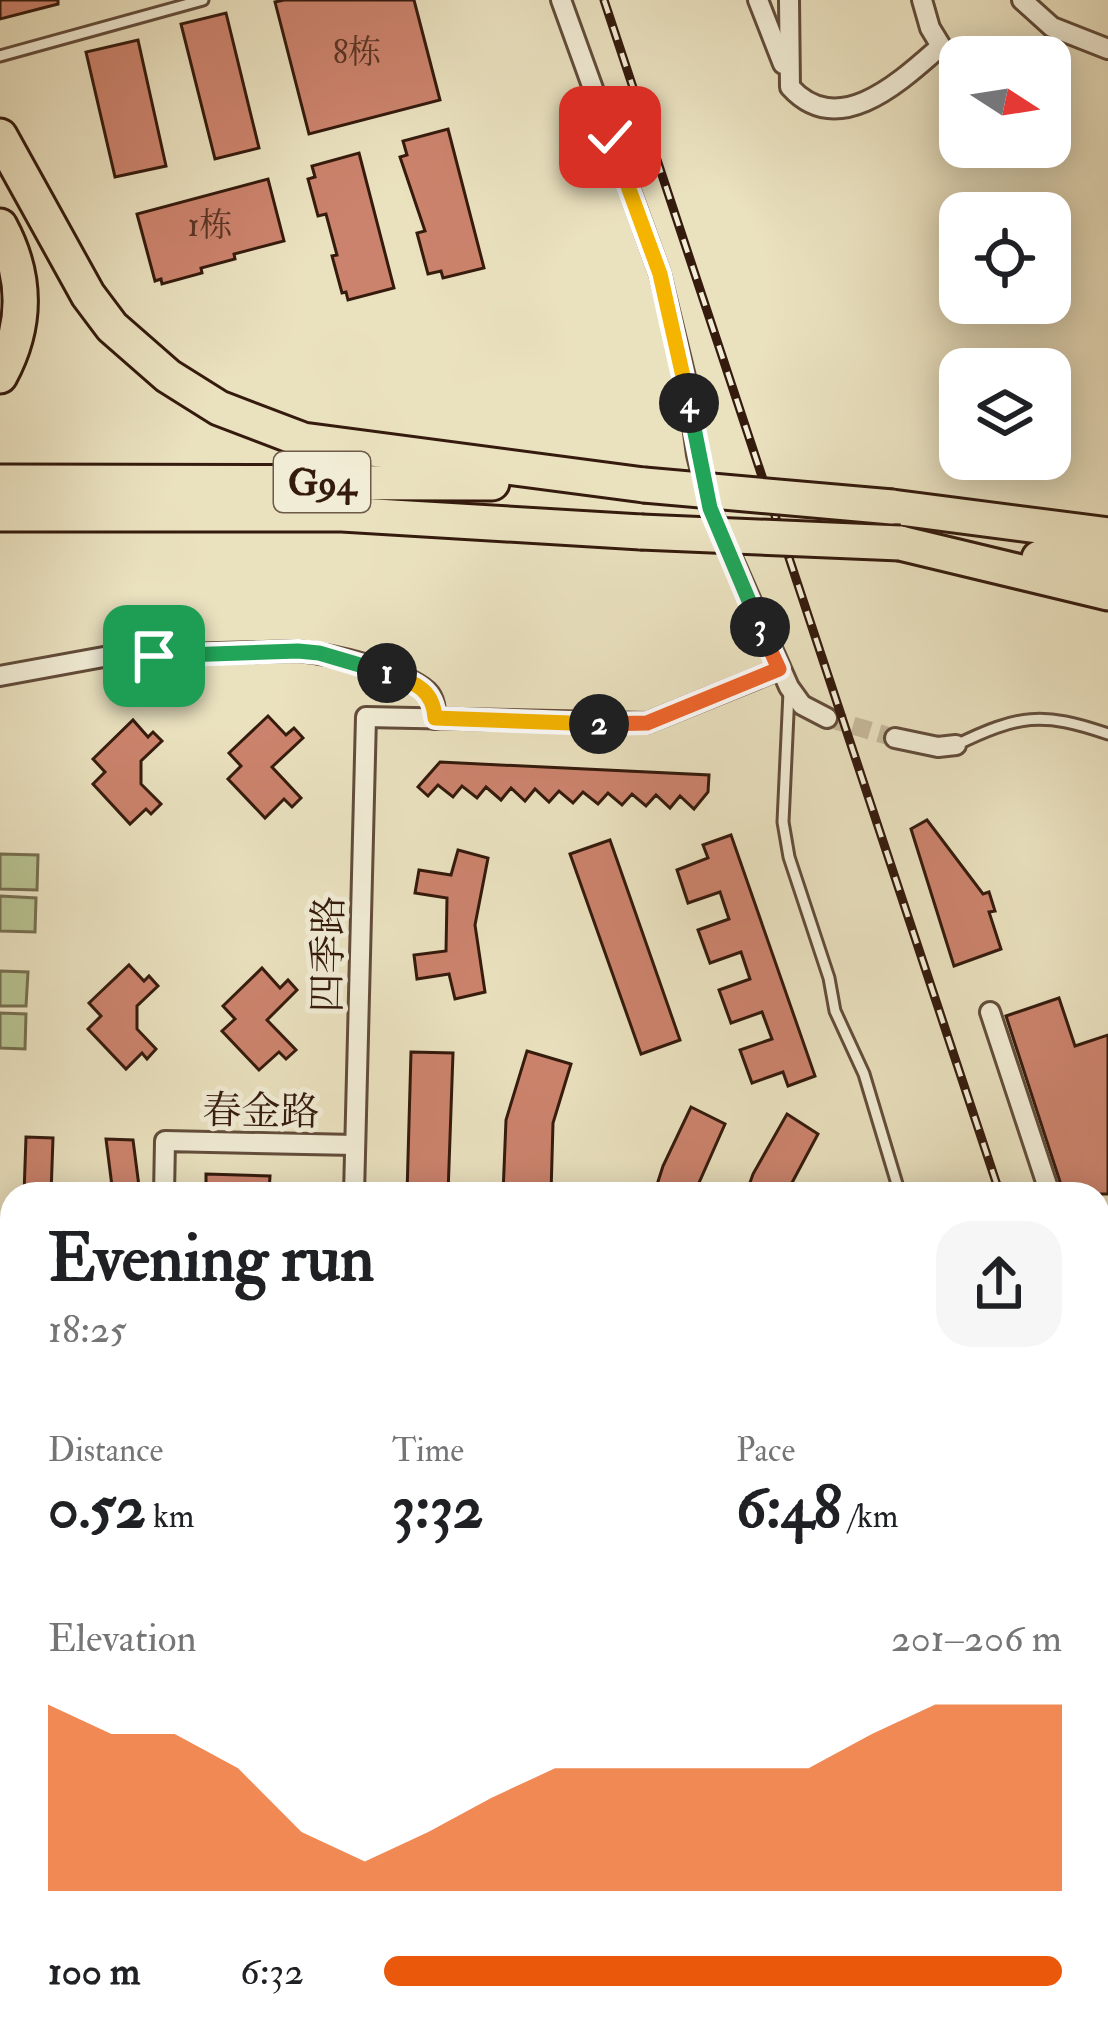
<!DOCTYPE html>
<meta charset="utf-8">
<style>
body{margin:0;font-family:"IM FELL Double Pica","Noto Serif SC",serif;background:#f6f6f6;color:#202124;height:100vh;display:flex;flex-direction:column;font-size:45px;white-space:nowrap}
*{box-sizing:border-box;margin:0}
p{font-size:39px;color:#757577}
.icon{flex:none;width:66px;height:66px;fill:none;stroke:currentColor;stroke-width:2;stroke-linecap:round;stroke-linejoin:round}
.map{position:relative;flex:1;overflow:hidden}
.sheet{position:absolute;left:0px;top:1182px;width:1110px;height:861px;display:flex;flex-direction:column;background:#fff;border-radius:36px 36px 0 0;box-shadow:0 6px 30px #0003}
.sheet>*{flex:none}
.needle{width:78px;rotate:102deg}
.fabs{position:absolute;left:939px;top:36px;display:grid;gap:24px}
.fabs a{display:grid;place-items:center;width:132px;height:132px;border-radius:24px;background:#fff;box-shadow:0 6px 30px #0003;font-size:60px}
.pin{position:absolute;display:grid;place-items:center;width:102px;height:102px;color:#fff;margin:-51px;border-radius:24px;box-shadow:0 6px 18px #0006}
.km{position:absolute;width:60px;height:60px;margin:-30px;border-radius:50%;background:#222;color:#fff;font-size:33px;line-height:60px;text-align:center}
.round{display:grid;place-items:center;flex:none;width:126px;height:126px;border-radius:36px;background:#f6f6f6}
.summary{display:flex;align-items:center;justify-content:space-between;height:204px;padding:0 48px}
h1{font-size:66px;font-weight:700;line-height:90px}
.stats{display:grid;grid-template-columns:repeat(3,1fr);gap:18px;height:204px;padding:12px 48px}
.stats div{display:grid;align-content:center}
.stats b{font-size:60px;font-weight:700}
.stats small{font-size:33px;font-weight:400}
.stats p{font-size:33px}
.chart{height:336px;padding:24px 48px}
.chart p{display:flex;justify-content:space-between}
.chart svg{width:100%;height:216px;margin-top:12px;fill:#ea580c;opacity:.7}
ul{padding:0 48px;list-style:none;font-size:39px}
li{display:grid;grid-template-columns:192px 144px 1fr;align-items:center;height:90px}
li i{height:30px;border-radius:15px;background:#ea580c}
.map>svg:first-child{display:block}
</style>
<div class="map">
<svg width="1108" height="2041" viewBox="0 0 1108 2041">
<rect width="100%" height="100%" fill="#eae1bf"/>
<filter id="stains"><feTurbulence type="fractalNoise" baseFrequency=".00167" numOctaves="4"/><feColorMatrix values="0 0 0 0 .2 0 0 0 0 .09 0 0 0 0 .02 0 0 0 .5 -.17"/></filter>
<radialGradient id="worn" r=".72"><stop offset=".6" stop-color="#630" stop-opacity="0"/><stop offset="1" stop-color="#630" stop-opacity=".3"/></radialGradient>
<g fill="#b7c291" stroke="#766e4f" stroke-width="3">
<path d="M0 854 38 855 37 890 0 889Z"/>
<path d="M0 896 36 898 35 932 0 931Z"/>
<path d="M0 971 28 972 26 1006H0Z"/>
<path d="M0 1013 26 1014 25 1049 0 1048Z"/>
<path d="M0 1323 12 1324V1460L0 1459Z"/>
</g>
<g fill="#cc836d" stroke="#351b0d" stroke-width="3">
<path d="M0 0H58V4L0 19Z"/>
<path d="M284 0H414L440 100 309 134 275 2Z"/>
<path d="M226 13 259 148 215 159 181 24Z"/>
<path d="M138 40 166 166 115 177 86 52Z"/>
<path d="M448 129 484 268 443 278 441 271 428 274 417 233 425 231 400 157 407 155 403 141Z"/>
<path d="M359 153 394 288 348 300 346 292 342 293 332 256 337 255 326 214 318 216 308 179 315 177 312 166Z"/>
<path d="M268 179 284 241 234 254 235 259 201 268 202 273 162 284 161 279 155 281 137 214Z"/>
<path d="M268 716 286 735 294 728 303 738 272 767 301 798 292 807 284 799 265 818 228 779 241 766 229 753Z"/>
<path d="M133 720 148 737 153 732 162 741 141 761V784L161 804 151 814 146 809 130 824 93 784 105 772 93 759Z"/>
<path d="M440 762 709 775 708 792 694 809 680 796 670 808 656 795 646 806 632 794 622 805 608 793 598 804 583 792 573 803 559 791 549 802 535 789 525 801 511 788 501 800 486 787 477 798 462 786 453 797 438 785 428 796 418 787Z"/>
<path d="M927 820 983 894 989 892 995 911 989 912 1001 949 954 966 911 829Z"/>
<path d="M731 835 815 1076 788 1086 783 1072 752 1083 740 1050 772 1039 762 1012 731 1023 719 990 750 979 741 952 710 963 698 930 729 919 720 892 688 903 677 870 708 858 703 845Z"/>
<path d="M610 840 680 1040 641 1054 570 854Z"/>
<path d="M458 850 488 858 475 925 485 992 455 999 449 974 417 979 414 955 446 951 447 898 415 893 419 870 451 875Z"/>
<path d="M129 965 144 981 149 976 158 986 137 1006V1029L156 1049 147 1059 142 1053 126 1069 88 1029 101 1016 89 1003Z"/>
<path d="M262 968 280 988 288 980 297 990 267 1020 296 1050 286 1059 279 1052 259 1070 222 1031 235 1019 223 1006Z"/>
<path d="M1059 998 1075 1046 1108 1035V1194H1064L1006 1016Z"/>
<path d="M527 1051 571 1064 553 1123 551 1194H503L506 1120Z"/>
<path d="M411 1052 453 1053 448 1194H407Z"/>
<path d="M691 1107 725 1124 694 1194H654L663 1166Z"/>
<path d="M787 1114 818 1134 786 1194H746L753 1174Z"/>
<path d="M26 1137 53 1138 51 1194H24Z"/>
<path d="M106 1139 133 1140 140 1194H113Z"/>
<path d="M206 1174 270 1176 269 1191 206 1194Z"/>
<path d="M12 1652V1721H4L0 1653Z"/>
</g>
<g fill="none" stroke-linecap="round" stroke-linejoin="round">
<path stroke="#c6b99b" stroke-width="18" stroke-dasharray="18 9" stroke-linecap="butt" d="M827 718 895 738"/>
<g stroke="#624c3a" stroke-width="15">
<g id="lane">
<path d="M0 56 203 0"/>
<path d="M789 692 783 822 789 857 829 978 835 1011 864 1074 900 1194"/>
<path d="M956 745C1018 715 1042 711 1108 734"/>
<path d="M1098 1673 1108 1687"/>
<path d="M1098 1832 1108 1827"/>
<path d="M954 2031 957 2041"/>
<path d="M729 2041 731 2031"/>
</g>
</g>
<g stroke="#624c3a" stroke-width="24">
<g id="street">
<path d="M561 0 660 274 688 389 697 455 710 508 789 687 802 705 827 718"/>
<path d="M758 0 783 64"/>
<path d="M789 0 790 87C839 141 902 80 941 46L930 28 922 0"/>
<path d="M1022 0 1052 27 1108 49"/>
<path d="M0 676 109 656 298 651C329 654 404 670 427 691 435 699 435 709 435 719"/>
<path d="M895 738 938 747 956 745"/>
<path d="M990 1012 1050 1194"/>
<path d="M164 1194 165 1141 355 1145"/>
<path d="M354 1194 366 717 647 723 780 669"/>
<path d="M1098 1338 1108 1368"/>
<path d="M0 1476 12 1477"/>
</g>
</g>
<g stroke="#351b0d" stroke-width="39">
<g id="highway">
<path d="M0 136 88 295 112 327 168 376 219 408 303 440 644 485"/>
<path d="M0 226C27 276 27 326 0 376"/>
<path d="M0 482 492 483"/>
<path d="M892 507 1108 535"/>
<path d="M0 514H342L641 532"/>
<path d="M900 543 1108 593"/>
<path d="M1039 558 1108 567"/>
</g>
</g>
<use href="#lane" stroke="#f1ecd5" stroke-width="9"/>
<use href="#street" stroke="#f1ecd5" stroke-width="18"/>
<use href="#highway" stroke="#eae1bf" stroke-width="33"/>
<g stroke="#351b0d" stroke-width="9">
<g id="rail">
<path d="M604 0 1000 1194"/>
<path d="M1098 1486 1108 1516"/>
</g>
</g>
<use href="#rail" stroke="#f1ecd5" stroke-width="4.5" stroke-dasharray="14" stroke-linecap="butt"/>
<g stroke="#351b0d" stroke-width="39" stroke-linecap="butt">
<g id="highway-bridge">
<path d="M644 485 892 507"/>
<path d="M641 532 900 543"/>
</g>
</g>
<use href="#highway-bridge" stroke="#eae1bf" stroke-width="33"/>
</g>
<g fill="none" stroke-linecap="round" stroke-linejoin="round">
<g stroke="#fff" stroke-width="24">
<path id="split-1" d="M154 656 298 651 319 653 387 673"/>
</g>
<g stroke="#fff" stroke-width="24">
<path id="split-2" d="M387 673C414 683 433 688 435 718L599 724"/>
</g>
<g stroke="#fff" stroke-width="24">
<path id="split-3" d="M599 724 647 723 779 669 760 627"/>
</g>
<g stroke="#fff" stroke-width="24">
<path id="split-4" d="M689 403 710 508 760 627"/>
</g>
<g stroke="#fff" stroke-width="24">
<path id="split-5" d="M610 137 660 274 689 403"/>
</g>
<use href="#split-1" stroke="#22a559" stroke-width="15"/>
<use href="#split-2" stroke="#f5b400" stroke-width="15"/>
<use href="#split-3" stroke="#f0652b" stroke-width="15"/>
<use href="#split-4" stroke="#22a559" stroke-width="15"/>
<use href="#split-5" stroke="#f5b400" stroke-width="15"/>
</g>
<g text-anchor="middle" stroke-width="10" stroke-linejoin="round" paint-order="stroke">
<g font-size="33" fill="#5b3525">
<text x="357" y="63">8栋</text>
<text x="210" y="236">1栋</text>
</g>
<rect fill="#f1ecd5" stroke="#6d5a49" stroke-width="3" x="274" y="452" width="96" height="60" rx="9"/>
<g font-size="36" font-weight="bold" fill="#351b0d">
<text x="322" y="495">G94</text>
</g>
<g font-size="39" fill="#351b0d" stroke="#f1ecd5">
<text transform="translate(327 954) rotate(-89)" y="14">四季路</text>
<text transform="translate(261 1110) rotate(1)" y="14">春金路</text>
</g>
</g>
<rect width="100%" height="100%" filter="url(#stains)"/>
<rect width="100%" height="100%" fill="url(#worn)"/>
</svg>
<div class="fabs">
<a><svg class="needle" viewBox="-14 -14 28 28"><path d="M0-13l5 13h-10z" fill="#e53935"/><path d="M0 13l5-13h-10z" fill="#757577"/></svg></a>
<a><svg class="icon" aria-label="locate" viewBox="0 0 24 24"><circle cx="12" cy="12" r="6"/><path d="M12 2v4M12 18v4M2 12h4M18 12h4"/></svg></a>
<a><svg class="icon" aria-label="layers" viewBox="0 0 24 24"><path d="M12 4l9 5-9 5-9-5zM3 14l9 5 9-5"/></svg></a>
</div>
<div class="pin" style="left:154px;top:656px;background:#1e9e55"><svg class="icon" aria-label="arrive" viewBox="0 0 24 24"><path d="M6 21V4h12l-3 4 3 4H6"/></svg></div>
<div class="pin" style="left:610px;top:137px;background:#d93025"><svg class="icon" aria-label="check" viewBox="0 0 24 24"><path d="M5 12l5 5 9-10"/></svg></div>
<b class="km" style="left:387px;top:673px">1</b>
<b class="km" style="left:599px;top:724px">2</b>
<b class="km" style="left:760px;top:627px">3</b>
<b class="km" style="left:689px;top:403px">4</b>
<section class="sheet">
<div class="summary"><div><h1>Evening run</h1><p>18:25</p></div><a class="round"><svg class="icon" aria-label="share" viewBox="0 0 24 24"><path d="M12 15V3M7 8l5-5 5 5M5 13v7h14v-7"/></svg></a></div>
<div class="stats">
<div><p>Distance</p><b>0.52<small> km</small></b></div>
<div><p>Time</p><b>3:32</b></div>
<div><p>Pace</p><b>6:48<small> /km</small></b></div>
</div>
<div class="chart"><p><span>Elevation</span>201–206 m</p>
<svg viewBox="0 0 160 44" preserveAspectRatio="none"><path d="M0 44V6L10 12L20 12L30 19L40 32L50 38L60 32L70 25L80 19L90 19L100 19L110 19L120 19L130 12L140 6L150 6L160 6V44z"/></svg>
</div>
<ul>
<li><b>100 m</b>6:32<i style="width:100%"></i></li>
</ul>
</section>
</div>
